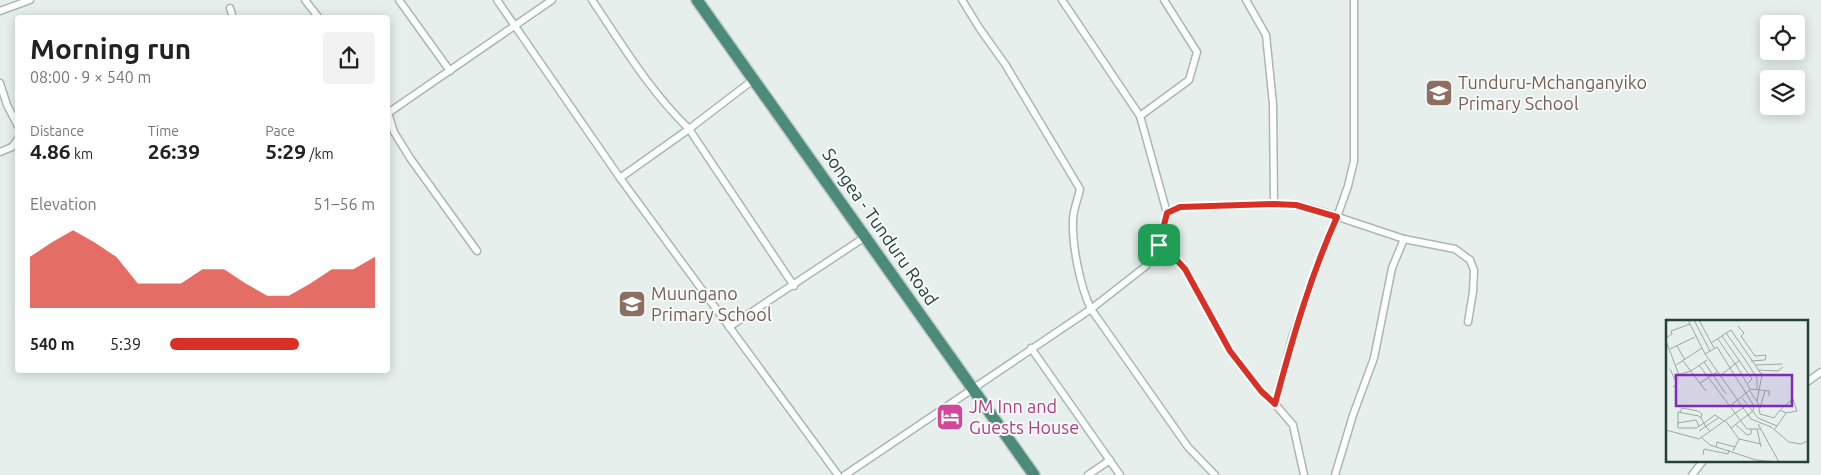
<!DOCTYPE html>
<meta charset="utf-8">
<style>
body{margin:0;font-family:Ubuntu,sans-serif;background:#f2f2f2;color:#222;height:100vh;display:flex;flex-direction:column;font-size:19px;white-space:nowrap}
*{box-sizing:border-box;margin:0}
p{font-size:16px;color:#767676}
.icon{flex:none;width:28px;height:28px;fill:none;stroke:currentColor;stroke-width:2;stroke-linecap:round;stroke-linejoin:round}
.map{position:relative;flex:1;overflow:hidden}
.side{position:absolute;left:15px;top:15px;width:375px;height:358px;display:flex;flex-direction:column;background:#fff;border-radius:5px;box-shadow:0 2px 12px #0003}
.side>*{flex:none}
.buttons{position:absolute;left:1760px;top:15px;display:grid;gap:10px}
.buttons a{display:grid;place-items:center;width:45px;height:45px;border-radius:5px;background:#fff;box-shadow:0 2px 12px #0003;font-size:25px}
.pin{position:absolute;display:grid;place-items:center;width:42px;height:42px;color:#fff;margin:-21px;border-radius:10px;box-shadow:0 2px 8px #0006}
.round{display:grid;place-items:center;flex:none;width:52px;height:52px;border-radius:5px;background:#f2f2f2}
.headline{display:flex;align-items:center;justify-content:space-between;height:85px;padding:0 15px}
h1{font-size:28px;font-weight:700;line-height:38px}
.figures{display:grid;grid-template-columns:repeat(3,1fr);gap:8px;height:85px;padding:5px 15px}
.figures div{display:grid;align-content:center}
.figures b{font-size:21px;font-weight:700}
.figures small{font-size:14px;font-weight:400}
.figures p{font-size:14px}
.chart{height:140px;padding:10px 15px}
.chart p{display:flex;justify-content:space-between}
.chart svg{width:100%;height:90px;margin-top:5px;fill:#d93025;opacity:.7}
ul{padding:0 15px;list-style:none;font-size:16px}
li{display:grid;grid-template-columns:80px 60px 1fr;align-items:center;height:38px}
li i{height:12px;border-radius:6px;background:#d93025}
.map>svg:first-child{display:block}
</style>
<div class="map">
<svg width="1821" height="475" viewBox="0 0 1821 475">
<rect width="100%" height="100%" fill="#e6efeb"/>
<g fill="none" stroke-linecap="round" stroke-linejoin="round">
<g stroke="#a8b8b2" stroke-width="9">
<g id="minor">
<path d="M305 0 319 18"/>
<path d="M399 0 450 71"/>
<path d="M497 0 620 178 838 475"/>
<path d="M592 0C623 46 649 90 689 129L794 286"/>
<path d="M962 0 980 29 1005 64 1080 189C1078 199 1073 210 1073 220 1072 246 1080 286 1091 309L1188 447 1215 475"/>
<path d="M1062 0 1140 116 1167 213"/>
<path d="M1246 0 1266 35 1273 104 1274 204"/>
<path d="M230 8 233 18"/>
<path d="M0 11 30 0"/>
<path d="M0 83 7 105 18 126"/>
<path d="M388 113 552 0"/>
<path d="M388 113 394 132 410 158 477 251"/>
<path d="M1140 116 1189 80 1197 52 1164 0"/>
<path d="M0 152 12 147 18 139"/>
<path d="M620 178 689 129 753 80"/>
<path d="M1159 245 1173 256 1185 269 1230 351 1261 391 1275 404 1293 425 1304 475"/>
<path d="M729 327 865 237"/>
<path d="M1031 348 1120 475"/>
<path d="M1807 382 1821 372"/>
<path d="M1275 404 1292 338 1325 244 1337 217 1348 186 1354 161V0"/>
<path d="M845 475 1091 309 1146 266 1159 245 1167 213 1180 207 1274 204 1296 205 1320 211 1404 239 1455 249 1470 260 1474 270 1473 292 1468 322"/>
<path d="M1088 475 1110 460"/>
<path d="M1335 475 1353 415 1374 358 1392 268 1404 239"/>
<path d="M1692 475 1703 461"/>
</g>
</g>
<g stroke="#c2cac8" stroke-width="14">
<path id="trunk" d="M697 0 1034 475"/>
</g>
<use href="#minor" stroke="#fff" stroke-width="6"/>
<use href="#trunk" stroke="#4c8a7c" stroke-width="11"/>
</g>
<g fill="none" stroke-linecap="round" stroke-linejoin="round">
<g stroke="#fff" stroke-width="10">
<path id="route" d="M1274 204 1296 205 1337 217C1310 277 1292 340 1275 404L1261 391 1230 351 1185 269 1173 256 1159 245 1167 213 1180 207Z"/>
</g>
<use href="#route" stroke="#d93025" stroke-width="6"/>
</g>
<defs>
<g id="school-square" transform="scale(1.4375)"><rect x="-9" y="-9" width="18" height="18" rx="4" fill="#8d6e63" stroke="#f7fbf9"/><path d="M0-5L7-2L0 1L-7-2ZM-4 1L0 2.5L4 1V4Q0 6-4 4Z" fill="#fff"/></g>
<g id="hotel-square" transform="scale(1.4375)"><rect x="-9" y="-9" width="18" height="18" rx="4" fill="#d1479c" stroke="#f7fbf9"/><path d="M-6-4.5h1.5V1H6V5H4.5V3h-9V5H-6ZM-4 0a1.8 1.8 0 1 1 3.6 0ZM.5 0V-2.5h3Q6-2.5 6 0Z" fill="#fff"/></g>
</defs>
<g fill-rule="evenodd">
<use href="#school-square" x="1439" y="93"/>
<use href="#school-square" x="632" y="304"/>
<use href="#hotel-square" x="950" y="417"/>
</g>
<g text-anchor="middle" stroke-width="4" stroke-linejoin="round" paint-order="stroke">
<g font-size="18" fill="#785e54" stroke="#f7fbf9" text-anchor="start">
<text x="1458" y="89">Tunduru-Mchanganyiko<tspan x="1458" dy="21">Primary School</tspan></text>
<text x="651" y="300">Muungano<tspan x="651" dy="21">Primary School</tspan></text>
</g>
<g font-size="18" fill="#24423a" stroke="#f7fbf9">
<text transform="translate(880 227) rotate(55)" y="6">Songea - Tunduru Road</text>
</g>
<g font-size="18" fill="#b23c85" stroke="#f7fbf9" text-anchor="start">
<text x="969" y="413">JM Inn and<tspan x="969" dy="21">Guests House</tspan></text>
</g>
</g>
<g transform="translate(1666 320)">
<rect width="142" height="142" fill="#e6efeb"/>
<path fill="none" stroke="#98aaa4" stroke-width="1" d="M22 0 39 34 85 99 105 107 123 122 135 124 143 120M28 0 44 31M33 0 48 28M72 6 78 13 75 16 89 36 100 35 99 40 85 41M60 13 78 38M56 16 86 59 82 63M0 18 6 14 5 11 24 4M52 19 69 44M0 21 13 55M45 23 65 10 96 55 91 81M11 26 19 40M4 29 29 17M39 34 51 27 88 86 87 91 65 108M78 38 91 58V69M17 41 40 71M38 42 60 74M69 43 84 69M10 45 36 28M33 45 81 109H95M90 45 116 44M4 49 11 64 7 67M93 50 112 51 117 47M55 55 74 40M8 56 25 51 41 40M34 63 51 52M84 71 92 83 94 94 108 98 114 90 120 93 109 109M76 78 92 98 111 106M64 86 85 69 103 71V76M94 88 99 71M115 89 127 79 131 91 120 93M14 92 16 88 32 91 36 94 35 98M59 100 73 119 67 131M11 103 30 100 33 106M69 104 81 115 85 114V109M92 104 113 142M91 109 95 127M0 110 33 119 81 85M33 111 52 98M44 111 40 107 38 103 35 98 33 96 12 92V108H30L38 103 49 95 58 101M35 117 44 125 90 140 111 142M73 119 95 124M50 127 51 122 69 127M37 135 38 129 62 134 63 130"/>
<path fill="#7b2cbf" fill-opacity="0.15" stroke="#7b2cbf" stroke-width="2.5" d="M10 55H126V86H10Z"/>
<rect width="142" height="142" fill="none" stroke="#24423a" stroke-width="2.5"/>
</g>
</svg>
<div class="buttons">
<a><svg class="icon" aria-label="locate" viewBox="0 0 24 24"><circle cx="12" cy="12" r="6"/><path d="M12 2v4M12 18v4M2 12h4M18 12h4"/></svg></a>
<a><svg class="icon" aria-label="layers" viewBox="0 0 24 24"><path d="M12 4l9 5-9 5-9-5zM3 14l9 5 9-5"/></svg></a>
</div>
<div class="pin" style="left:1159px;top:245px;background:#1e9e55"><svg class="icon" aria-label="arrive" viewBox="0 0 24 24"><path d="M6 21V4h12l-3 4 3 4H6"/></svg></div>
<section class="side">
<div class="headline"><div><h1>Morning run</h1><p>08:00 · 9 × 540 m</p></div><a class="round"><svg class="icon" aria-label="share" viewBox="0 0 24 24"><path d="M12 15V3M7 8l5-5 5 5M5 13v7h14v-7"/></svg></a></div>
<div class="figures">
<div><p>Distance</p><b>4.86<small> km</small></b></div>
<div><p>Time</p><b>26:39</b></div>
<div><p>Pace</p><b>5:29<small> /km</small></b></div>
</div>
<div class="chart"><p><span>Elevation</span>51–56 m</p>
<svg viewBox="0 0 160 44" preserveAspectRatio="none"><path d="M0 44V19L10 12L20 6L30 12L40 19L50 32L60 32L70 32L80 25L90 25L100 32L110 38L120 38L130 32L140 25L150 25L160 19V44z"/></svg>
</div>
<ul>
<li><b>540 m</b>5:39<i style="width:63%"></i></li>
</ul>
</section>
</div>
